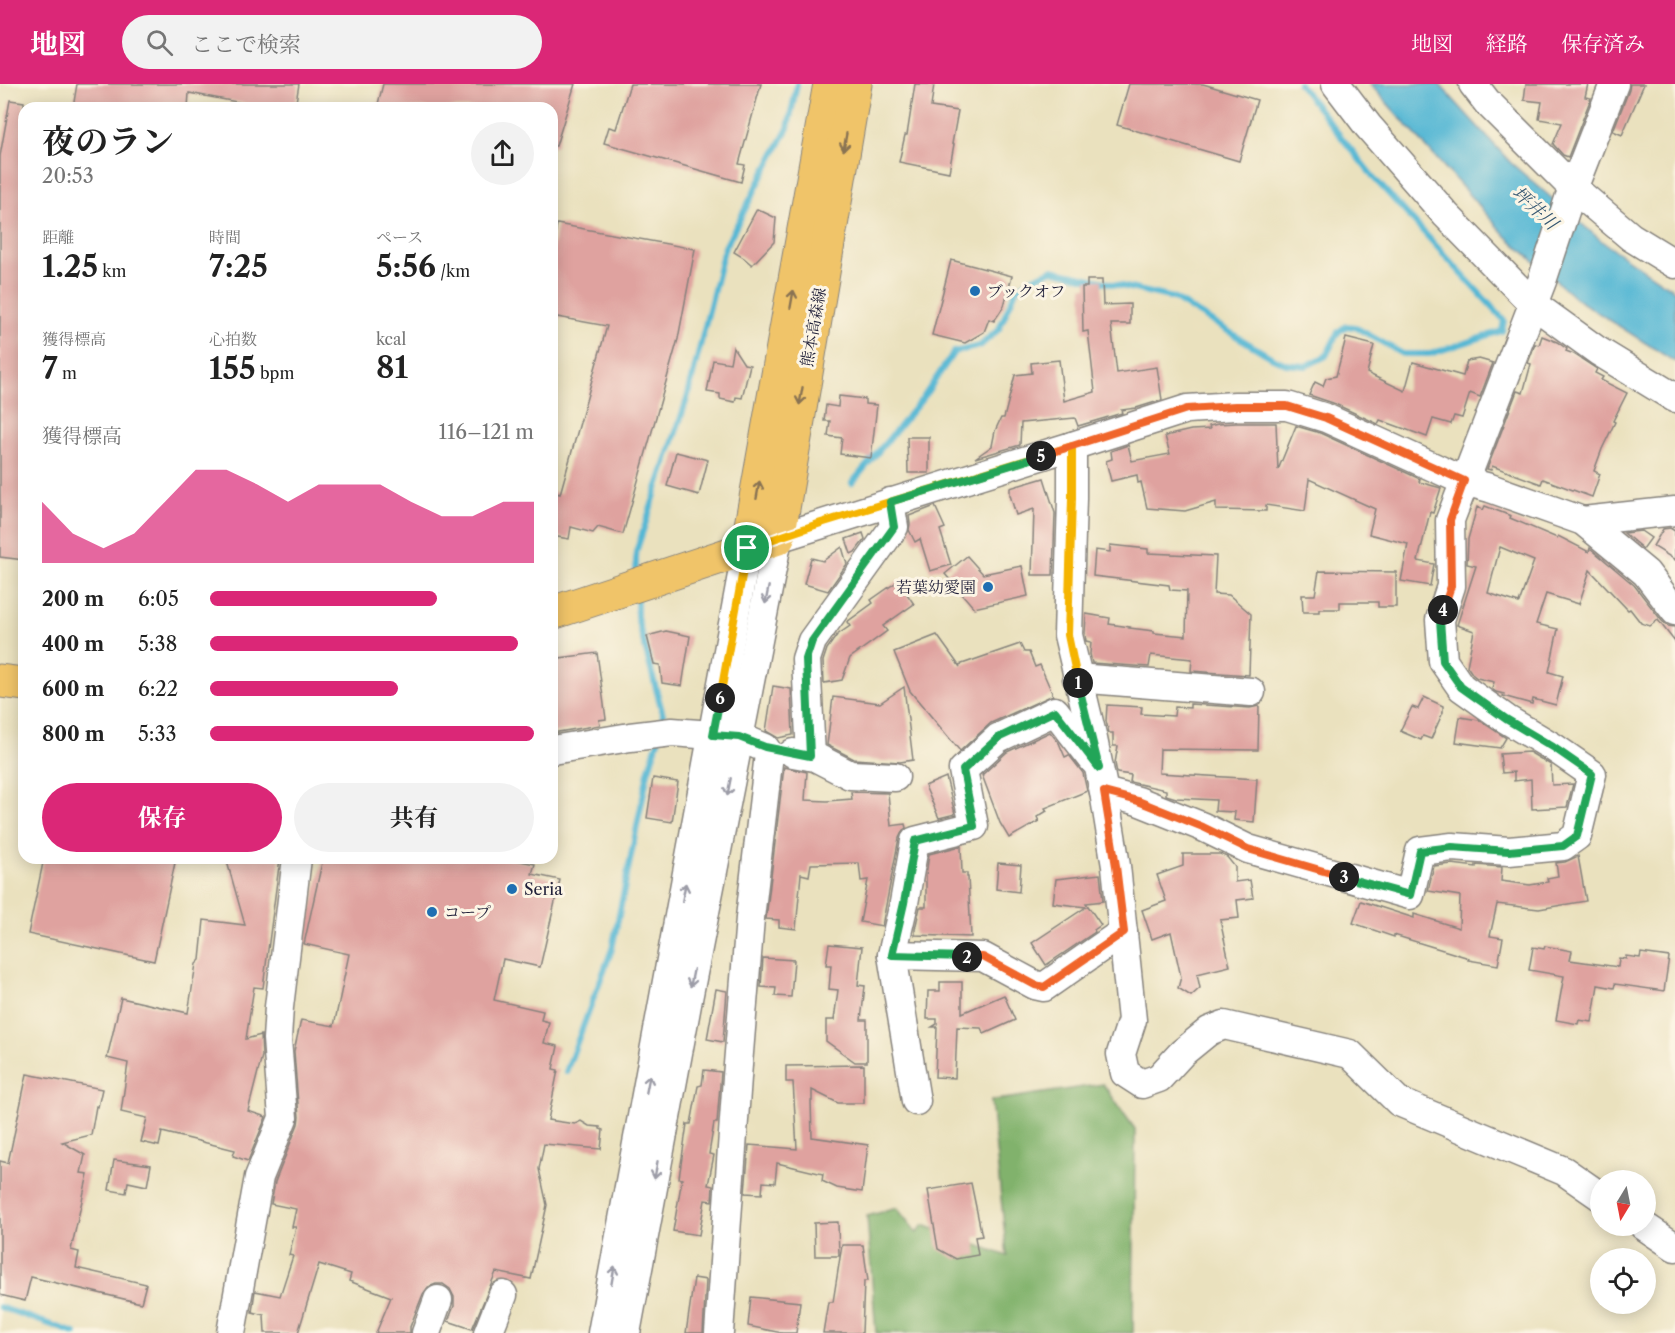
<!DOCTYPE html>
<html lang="ja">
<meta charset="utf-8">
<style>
body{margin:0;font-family:"Libre Caslon Text","Noto Serif JP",serif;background:#f2f2f2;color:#222;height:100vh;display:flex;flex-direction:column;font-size:22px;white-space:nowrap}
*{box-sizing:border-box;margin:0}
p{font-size:20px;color:#767676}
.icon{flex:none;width:33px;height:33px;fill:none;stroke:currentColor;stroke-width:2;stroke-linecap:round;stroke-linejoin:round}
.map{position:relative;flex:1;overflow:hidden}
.side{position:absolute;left:18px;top:18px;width:540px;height:762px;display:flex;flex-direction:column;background:#fff;border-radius:18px;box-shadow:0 3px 15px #0003}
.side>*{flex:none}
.needle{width:39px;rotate:190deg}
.buttons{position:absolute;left:1590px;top:1086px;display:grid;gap:12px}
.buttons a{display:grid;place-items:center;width:66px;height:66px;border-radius:50%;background:#fff;box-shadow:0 3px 15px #0003;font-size:30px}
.pin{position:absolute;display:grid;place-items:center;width:51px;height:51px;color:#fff;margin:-26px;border:3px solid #fff;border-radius:50%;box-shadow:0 2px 6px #0007}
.km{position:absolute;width:30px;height:30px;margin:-15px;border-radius:50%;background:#222;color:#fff;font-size:16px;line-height:30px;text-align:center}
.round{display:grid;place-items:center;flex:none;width:63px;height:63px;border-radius:32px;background:#f2f2f2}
.headline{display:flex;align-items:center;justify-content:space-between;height:102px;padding:0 24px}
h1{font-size:33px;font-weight:700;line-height:45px}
.figures{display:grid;grid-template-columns:repeat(3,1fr);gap:9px;height:102px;padding:6px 24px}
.figures div{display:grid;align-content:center}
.figures b{font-size:30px;font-weight:700}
.figures small{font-size:16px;font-weight:400}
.figures p{font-size:16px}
.chart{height:168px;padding:12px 24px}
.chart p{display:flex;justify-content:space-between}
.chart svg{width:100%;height:108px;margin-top:6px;fill:#db2777;opacity:.7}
.cta{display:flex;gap:12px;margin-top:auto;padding:12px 24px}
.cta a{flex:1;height:69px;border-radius:36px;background:#db2777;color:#fff;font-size:24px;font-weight:700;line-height:69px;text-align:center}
.cta a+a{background:#f2f2f2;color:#222}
ul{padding:0 24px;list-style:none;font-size:20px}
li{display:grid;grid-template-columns:96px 72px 1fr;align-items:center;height:45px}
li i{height:15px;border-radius:8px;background:#db2777}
header{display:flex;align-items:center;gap:36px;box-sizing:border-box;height:84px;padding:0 30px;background:#db2777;color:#fff}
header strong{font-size:28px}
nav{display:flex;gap:33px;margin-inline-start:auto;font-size:21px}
.search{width:420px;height:54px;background:#f2f2f2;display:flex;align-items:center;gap:15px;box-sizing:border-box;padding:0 21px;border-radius:33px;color:#767676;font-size:22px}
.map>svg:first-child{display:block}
</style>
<header>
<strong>地図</strong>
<div class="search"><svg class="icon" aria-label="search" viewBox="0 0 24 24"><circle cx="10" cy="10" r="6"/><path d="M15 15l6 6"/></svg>ここで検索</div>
<nav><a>地図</a><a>経路</a><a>保存済み</a></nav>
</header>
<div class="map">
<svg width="1675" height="1249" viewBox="0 0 1675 1249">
<rect width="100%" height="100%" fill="#fcf5e5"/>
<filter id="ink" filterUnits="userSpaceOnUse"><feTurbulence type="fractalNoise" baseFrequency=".0167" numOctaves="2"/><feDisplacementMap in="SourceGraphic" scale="12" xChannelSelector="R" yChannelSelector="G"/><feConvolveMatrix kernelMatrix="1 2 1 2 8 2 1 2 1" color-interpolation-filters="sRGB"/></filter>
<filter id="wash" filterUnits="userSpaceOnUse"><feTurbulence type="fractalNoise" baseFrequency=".008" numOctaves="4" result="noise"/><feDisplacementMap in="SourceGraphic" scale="24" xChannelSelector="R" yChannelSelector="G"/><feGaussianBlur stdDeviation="1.35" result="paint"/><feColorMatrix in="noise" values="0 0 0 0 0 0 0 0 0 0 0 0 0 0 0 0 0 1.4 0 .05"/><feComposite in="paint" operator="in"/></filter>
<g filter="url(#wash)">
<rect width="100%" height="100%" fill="#eae1be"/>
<path fill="#81b26c" stroke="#526a54" stroke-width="1.5" d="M1103 1000 1135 1045 1133 1249H876L867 1132 897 1124 917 1149 923 1141 1007 1172 991 1017Z"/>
<path fill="#55b7d4" stroke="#3c6c88" stroke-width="1.5" d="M1370 0H1439L1511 79 1604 159 1675 207V278L1575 214 1505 151Z"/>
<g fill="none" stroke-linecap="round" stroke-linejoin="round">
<g stroke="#55b7d4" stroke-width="6">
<path d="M852 399 923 314 954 268 980 262 999 245 1016 206 1031 195 1052 186 1173 214 1271 273 1286 280 1306 282 1326 272 1338 248 1346 242 1355 243 1403 270H1430L1502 247 1504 236 1374 94 1299 0"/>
<path d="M636 491V468L687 315 724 165 788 44 797 0"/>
<path d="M637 511V533L663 631 661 641"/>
<path d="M566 988 612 865 648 688 658 657"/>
<path d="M0 1223 75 1249"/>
</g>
</g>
<g id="blocks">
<g fill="#dfa29f" fill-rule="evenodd">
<path d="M77 0H299L295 24H268L189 9 188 24H73Z"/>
<path d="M383 0H575L556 62H552V24H377Z"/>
<path d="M630 0H761L739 80 745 81 741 98 604 59 609 43 616 45Z"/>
<path d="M915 0H934L931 23 958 27 952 60H954L949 88 899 78 905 51H907Z"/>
<path d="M1129 0H1203L1257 16 1239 77 1117 41Z"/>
<path d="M1526 0H1588L1585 13 1591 14 1568 73 1563 71 1553 60 1562 39 1539 35 1542 18 1524 16Z"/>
<path d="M1630 0H1644L1622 51 1613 47 1629 6Z"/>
<path d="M10 16 24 18V476L0 473V72Z"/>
<path d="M757 125 776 134 774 158 752 181 744 174 734 168Z"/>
<path d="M557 140 695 165 678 255 623 450 598 443 593 449 571 443 569 455 552 452V408L560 410 607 242 552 232V167Z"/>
<path d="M951 176 1012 192 1004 222 994 237 989 235 984 248 965 259 932 251Z"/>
<path d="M1087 196H1102L1103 221 1130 220V240H1111L1117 289 1157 283 1162 316 1136 324 1121 326 1122 329 1078 342 1075 334 1021 339 1020 361 975 374 992 362 995 347 1001 334H1004L1015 291 1032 289 1031 279 1059 276 1064 317 1095 308 1088 247 1083 248 1082 203H1087Z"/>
<path d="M1542 252 1557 258 1567 265 1566 267 1574 270 1597 285 1595 289 1603 293 1601 296 1627 309 1613 337 1615 338 1602 365 1594 387 1600 390 1592 413 1543 395 1541 400 1492 382 1491 386 1487 385 1517 307 1523 309 1531 280 1528 279 1535 260 1539 261Z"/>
<path d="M1346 254 1374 261 1367 289 1405 307 1413 278 1463 292 1467 277 1479 275 1493 279 1480 313 1470 309 1462 334 1454 332 1451 340 1433 335 1427 353 1380 336 1378 340 1333 319 1309 311 1315 298 1323 302 1326 294 1336 292Z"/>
<path d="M733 263 744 280 750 281 742 314 736 313 735 318 720 315V310L707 308 713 276 730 279Z"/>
<path d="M839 312 865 315V320L877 321 871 374 840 370 842 354 828 352 830 337H824L826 321 838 323Z"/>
<path d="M1236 339H1276L1278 386 1296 342 1320 349 1420 395 1419 398 1441 404 1433 429 1430 428 1418 477 1434 480 1430 502 1401 497 1408 460 1369 450 1375 425 1309 395 1305 427 1266 421V427L1216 426V418L1185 427 1147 424 1141 398 1138 399 1137 391 1111 397 1106 377 1112 375 1111 367 1128 361 1132 377 1170 370 1165 352 1191 346 1210 345 1209 342 1218 340Z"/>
<path d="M907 353H929V389H908Z"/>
<path d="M676 368 708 376 699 411 667 402Z"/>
<path d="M1044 394 1055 429 1053 491H1032L1034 425 1016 431 1010 411V404Z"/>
<path d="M935 422 945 444 940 446 951 481 930 487 920 455 915 458 909 446 910 440 909 432Z"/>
<path d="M1485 422 1511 432 1510 434 1557 454 1558 452 1589 468 1590 464 1634 501 1662 537 1668 542 1675 543V558L1658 536 1650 542 1641 539 1630 525 1628 526 1590 486 1579 520 1546 510 1536 540 1558 545 1549 588 1563 592 1556 621 1533 615 1532 620 1503 612 1504 610 1496 608 1492 605 1494 598 1477 594 1473 591 1467 582 1474 547 1457 541 1476 482 1467 480 1468 455 1477 423 1483 426ZM1500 463 1534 477 1519 519 1488 509Z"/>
<path d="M1670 444 1675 447V476L1653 462 1663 445Z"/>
<path d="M1641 447 1651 454 1643 465 1624 449Z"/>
<path d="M863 449 865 455 855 468 851 470 846 455Z"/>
<path d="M1110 461 1148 465V469L1216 472 1214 510 1229 511 1251 530 1249 591 1191 587 1192 575 1151 571 1149 583 1092 579 1090 570 1091 558 1086 557 1085 549 1086 530 1110 534 1109 540 1130 543 1129 544 1154 547V549L1186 552 1187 507 1170 506 1169 501 1093 492 1095 466 1110 468Z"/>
<path d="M842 463 847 480 828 507 804 500 811 474 823 477Z"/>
<path d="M967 472 983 490 1022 482 1028 512 974 524 945 490Z"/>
<path d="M1319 487 1396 488V523H1378V518H1340V525H1319V528H1303L1302 511H1315Z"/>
<path d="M898 497 914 520 883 542 887 547 850 574 842 596 824 599 823 577 827 565 837 551 850 542 847 538 873 519 871 516Z"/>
<path d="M666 547 690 552 682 602 662 599 660 581 654 580 647 552Z"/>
<path d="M937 551 960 583 959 581 1020 560 1024 568H1029L1035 583 1040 581 1053 611 991 639 960 667 910 607 894 568Z"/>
<path d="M597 569 606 635 599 636 600 641 552 649V575Z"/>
<path d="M773 602 791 605 793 651 778 654 766 647Z"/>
<path d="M904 603 913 676 900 678 854 675 827 661 833 613 880 619Z"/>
<path d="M1424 613 1443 622V628L1431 655 1423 652 1421 656 1400 647 1412 623 1418 625Z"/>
<path d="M1190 620 1250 624 1259 622 1258 666 1160 665 1159 689 1257 695 1254 738 1234 736 1235 728 1215 727 1216 716 1176 714 1166 711V706L1130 698 1131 691 1117 689 1115 679 1118 662H1113V649H1109L1106 637 1107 621 1142 623 1141 630 1174 632 1175 623 1190 624Z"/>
<path d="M1460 633 1479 636 1506 654 1500 664 1456 658Z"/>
<path d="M1050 648 1059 659 1065 673 1069 671 1083 689 1087 707 1045 724 1047 727 1037 733 1039 737 1009 754 1000 739 982 691 1007 668Z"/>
<path d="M1529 668 1551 681 1552 701 1573 700 1567 723 1532 725 1531 695 1514 697V688L1502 689 1500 670Z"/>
<path d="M784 683 807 688 805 716 827 717 852 715 851 708 888 709 891 742 905 740 906 744 903 746 899 754 882 842 860 838 868 796 861 797 859 779 811 780 809 792 801 790 796 845 779 843V836L766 835Z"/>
<path d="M946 693 955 730 939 734 925 702Z"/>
<path d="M653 694 678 698 672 738 647 734Z"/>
<path d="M961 762 962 789H967V793H968L971 853 915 851V845L920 823H926V792L929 770Z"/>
<path d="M1183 770H1220L1227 773 1235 783V798L1250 796 1253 814 1237 816 1239 834 1220 836 1230 882 1197 890 1200 904 1191 912 1178 904 1181 893 1171 848 1152 855 1142 826 1166 817 1157 791 1183 782Z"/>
<path d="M1578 772 1586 817 1539 825 1497 820 1490 852 1503 854 1498 881 1468 876 1469 874 1394 851V853L1353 839 1361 817 1414 834V830L1459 844 1460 812 1428 807 1434 782 1452 780 1476 783V781L1502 783 1501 797 1530 801 1548 798 1547 794 1558 792 1556 779 1565 778Z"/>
<path d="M44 774H176L154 877 28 850Z"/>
<path d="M226 774H280L263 904 254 903 246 955 261 951 262 972 248 1027 266 1033 248 1077 233 1072 235 1066 162 1048 159 1062 141 1058 147 1034 121 1028 128 979 107 974 121 914 188 929 196 880 200 876 204 836 245 841Z"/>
<path d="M323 774H506L535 780 532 790 560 796 540 883 503 875 494 916 543 927 541 936 549 938 544 959 558 962 553 985 558 986 548 1036 575 1040 581 1037 589 1042 600 1043V1045L603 1046 601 1065 544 1060 539 1085 547 1121 531 1195 496 1188 472 1245 448 1237 454 1222V1213L450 1205 443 1200H436L428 1203 423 1210 410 1243V1249H376L391 1213 349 1197 351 1190 319 1180 298 1249H265L264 1231 252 1228 255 1207 280 1212 293 1172 289 1171 296 1143H292L296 1125 271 1120 275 1098 298 1040 299 1033 294 967 301 936 334 942 349 870 304 860Z"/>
<path d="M998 779 1021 781 1019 808 996 805Z"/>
<path d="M1100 790 1103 817 1086 819 1101 841 1094 846 1095 848 1046 881 1032 859 1086 823 1053 819 1056 795Z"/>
<path d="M829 860 862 863 858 901 865 902 861 936H867V978H855L826 957V936H834L838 906 829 905 831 881H826Z"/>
<path d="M1545 862 1572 867 1570 876 1618 883 1619 874 1626 875V872L1640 874 1641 869 1669 873 1664 907 1615 900 1614 904 1598 901 1592 938 1579 936 1578 940 1556 936 1564 892 1529 886 1533 863 1544 865Z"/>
<path d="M763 874 794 876 791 913 775 912 776 904 761 903Z"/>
<path d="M940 898H962V929L1004 911 1015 936 984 950 981 944 957 943 955 994 935 993 937 943H932L937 940V935H927L928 907H940Z"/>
<path d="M716 905 727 907 723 958 707 955Z"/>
<path d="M864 981V1019H838L812 1006V1017H811L812 1053 868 1061 862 1108 837 1104 822 1097 823 1090 777 1079 775 1099 763 1098 762 1110 745 1109 749 1061 797 1065 793 998H786V982Z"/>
<path d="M704 986 721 988 717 1039H714L709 1070 714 1071 708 1101 713 1102 712 1117 705 1116 699 1151 673 1147 682 1095 679 1094 687 1040H691L698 1002 702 1001Z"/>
<path d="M27 990 102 1005 98 1023 96 1022 91 1051 62 1058 85 1071 81 1089 88 1090 71 1166 79 1168 76 1184 146 1200 141 1219 31 1193 25 1217 0 1211V1077L8 1079Z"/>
<path d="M114 1076 151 1081 147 1102 128 1098 126 1109 109 1106Z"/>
<path d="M971 1099 982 1152 975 1153 978 1171 956 1175 938 1165 928 1106Z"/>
<path d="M838 1138 839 1172H815L814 1139Z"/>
<path d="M842 1161H863L868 1197H864L862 1249H823L828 1218H833Z"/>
<path d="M694 1194 706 1196 703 1249H686Z"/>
<path d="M751 1213 800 1218 796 1249H782L748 1242Z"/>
</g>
</g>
</g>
<g filter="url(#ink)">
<use href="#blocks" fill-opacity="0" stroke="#86827c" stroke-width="1.5"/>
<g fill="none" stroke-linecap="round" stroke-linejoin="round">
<g stroke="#86827c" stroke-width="31">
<g id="minor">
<path d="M1336 0 1368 42 1446 131 1533 220 1598 267 1675 314"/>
<path d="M1473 0 1487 18 1573 104 1631 153 1675 180"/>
<path d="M1072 362V414L1068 551 1093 655 1104 708 1138 717 1203 743 1248 765 1410 811 1420 767 1452 763 1509 767 1563 762 1577 752 1592 690 1553 663 1506 635 1461 603 1443 577 1440 536 1451 502 1450 436 1542 197 1569 115 1614 0"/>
<path d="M1583 437 1675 427"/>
<path d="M1077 594 1251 608"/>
<path d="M552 666 630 653 672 648 739 653 765 664 769 670 750 834 737 993 719 1249"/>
<path d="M793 669 815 673 850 691 895 693"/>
<path d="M811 672 806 575 812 557 894 443 890 418"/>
<path d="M1104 708 1116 782 1132 936 1121 970 1125 989 1142 1000 1159 994 1182 969 1209 947 1224 941 1350 970 1399 1018 1564 1087 1600 1112"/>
<path d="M892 871 904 819 915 757 974 742 963 686 998 654 1055 627 1094 677"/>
<path d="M916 1017 892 871 983 873 1035 901 1044 903 1123 848"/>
<path d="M1644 1142 1675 1163"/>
<path d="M231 1249 259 1093 283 1034 277 955 279 923 297 774"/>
<path d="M426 1249 438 1216"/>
<path d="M488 1249 503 1211"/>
<path d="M602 1249 747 464"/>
<path d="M626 1249 688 915 778 454 1072 362 1187 325 1235 322H1287L1326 334 1464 397 1490 404 1583 437 1646 489 1675 527"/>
</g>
</g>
<g stroke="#86827c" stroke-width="35">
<g id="major">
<path d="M747 464 830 0"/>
<path d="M552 529 778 454 855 0"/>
<path d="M0 597 24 600"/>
</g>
</g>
<use href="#minor" stroke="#fff" stroke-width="28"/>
<use href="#major" stroke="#f0c469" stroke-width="33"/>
</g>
<defs><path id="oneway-shaft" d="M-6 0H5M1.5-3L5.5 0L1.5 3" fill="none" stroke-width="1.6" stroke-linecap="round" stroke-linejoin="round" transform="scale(1.5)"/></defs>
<g stroke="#897352">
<use href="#oneway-shaft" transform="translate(845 58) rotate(100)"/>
<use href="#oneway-shaft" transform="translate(792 215) rotate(-80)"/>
<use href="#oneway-shaft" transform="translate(801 312) rotate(100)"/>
<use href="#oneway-shaft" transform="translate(758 406) rotate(-80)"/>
</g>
<g stroke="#9c9ca7">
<use href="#oneway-shaft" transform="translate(767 511) rotate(101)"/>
<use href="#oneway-shaft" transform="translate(729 703) rotate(101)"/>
<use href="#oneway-shaft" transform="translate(684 808) rotate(-79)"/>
<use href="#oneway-shaft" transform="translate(692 894) rotate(101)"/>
<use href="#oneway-shaft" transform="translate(648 1000) rotate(-79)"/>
<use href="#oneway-shaft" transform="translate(656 1086) rotate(100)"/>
<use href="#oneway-shaft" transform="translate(613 1191) rotate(-80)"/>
</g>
</g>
<g fill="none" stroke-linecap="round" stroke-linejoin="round" filter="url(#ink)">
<g stroke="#fff" stroke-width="12">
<path id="split-1" d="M747 464 821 439 1072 362V414L1068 551 1078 599"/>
</g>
<g stroke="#fff" stroke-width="12">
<path id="split-2" d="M967 873 892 871 904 819 915 757 974 742 963 686 998 654 1055 627 1099 684 1078 599"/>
</g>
<g stroke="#fff" stroke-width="12">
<path id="split-3" d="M967 873H983L1035 901 1044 903 1124 848 1116 782 1104 708 1138 717 1203 743 1248 765 1344 793"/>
</g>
<g stroke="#fff" stroke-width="12">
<path id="split-4" d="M1344 793 1410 811 1420 767 1452 763 1509 767 1563 762 1577 752 1592 690 1553 663 1506 635 1461 603 1443 577 1440 536 1443 526"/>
</g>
<g stroke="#fff" stroke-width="12">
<path id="split-5" d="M1041 372 1187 325 1235 322H1287L1326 334 1464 397 1450 436 1451 502 1443 526"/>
</g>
<g stroke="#fff" stroke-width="12">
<path id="split-6" d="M720 614 713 651 739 653 765 663 810 672 806 575 812 557 894 443 890 418 1041 372"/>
</g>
<g stroke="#fff" stroke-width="12">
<path id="split-7" d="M720 614 747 464"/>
</g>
<use href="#split-1" stroke="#f5b400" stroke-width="8"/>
<use href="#split-2" stroke="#22a559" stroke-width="8"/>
<use href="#split-3" stroke="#f0652b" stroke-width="8"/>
<use href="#split-4" stroke="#22a559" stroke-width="8"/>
<use href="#split-5" stroke="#f0652b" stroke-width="8"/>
<use href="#split-6" stroke="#22a559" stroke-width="8"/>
<use href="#split-7" stroke="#f5b400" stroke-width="8"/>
</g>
<g fill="#1f6fb2" stroke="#fcf5e5" stroke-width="2">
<circle cx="975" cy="207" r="6"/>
<circle cx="988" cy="503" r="6"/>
<circle cx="512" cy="805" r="6"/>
<circle cx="432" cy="828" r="6"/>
</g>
<g text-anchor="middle" stroke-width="6" stroke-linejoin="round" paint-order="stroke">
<g font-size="16" fill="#22223b" stroke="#fcf5e5" text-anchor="start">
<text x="987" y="213">ブックオフ</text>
<text x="976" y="509" text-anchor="end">若葉幼愛園</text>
<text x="524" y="811">Seria</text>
<text x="444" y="834">コープ</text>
</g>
<g font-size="16" fill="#22223b" stroke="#fcf5e5">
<text transform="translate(813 243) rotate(-80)" y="6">熊本高森線</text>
</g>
<g font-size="18" font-style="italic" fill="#345671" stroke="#fcf5e5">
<text transform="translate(1535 124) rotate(43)" y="6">坪井川</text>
</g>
</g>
</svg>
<div class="buttons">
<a><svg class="needle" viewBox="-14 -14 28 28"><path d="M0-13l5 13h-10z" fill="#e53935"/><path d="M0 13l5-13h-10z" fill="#767676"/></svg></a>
<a><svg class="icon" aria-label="locate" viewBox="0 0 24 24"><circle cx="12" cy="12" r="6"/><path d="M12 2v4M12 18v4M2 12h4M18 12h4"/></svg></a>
</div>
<div class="pin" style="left:747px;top:464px;background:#1e9e55"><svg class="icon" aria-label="arrive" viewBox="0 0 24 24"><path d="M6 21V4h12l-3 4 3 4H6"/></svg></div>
<b class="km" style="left:1078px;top:599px">1</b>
<b class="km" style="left:967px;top:873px">2</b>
<b class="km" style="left:1344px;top:793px">3</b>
<b class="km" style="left:1443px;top:526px">4</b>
<b class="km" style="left:1041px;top:372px">5</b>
<b class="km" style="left:720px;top:614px">6</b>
<section class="side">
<div class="headline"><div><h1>夜のラン</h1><p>20:53</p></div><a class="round"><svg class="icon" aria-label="share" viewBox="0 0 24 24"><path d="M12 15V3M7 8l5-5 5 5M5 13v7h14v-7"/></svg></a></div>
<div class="figures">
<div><p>距離</p><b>1.25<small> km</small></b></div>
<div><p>時間</p><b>7:25</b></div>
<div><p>ペース</p><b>5:56<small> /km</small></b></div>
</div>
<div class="figures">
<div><p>獲得標高</p><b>7<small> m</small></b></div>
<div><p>心拍数</p><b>155<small> bpm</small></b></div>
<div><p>kcal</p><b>81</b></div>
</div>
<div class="chart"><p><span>獲得標高</span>116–121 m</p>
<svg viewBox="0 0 160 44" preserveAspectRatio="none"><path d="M0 44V19L10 32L20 38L30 32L40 19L50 6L60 6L70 12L80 19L90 12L100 12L110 12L120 19L130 25L140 25L150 19L160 19V44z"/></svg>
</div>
<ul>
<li><b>200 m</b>6:05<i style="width:70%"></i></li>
<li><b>400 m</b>5:38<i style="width:95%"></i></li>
<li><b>600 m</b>6:22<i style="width:58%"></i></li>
<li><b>800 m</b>5:33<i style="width:100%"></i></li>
</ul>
<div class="cta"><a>保存</a><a>共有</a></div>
</section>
</div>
